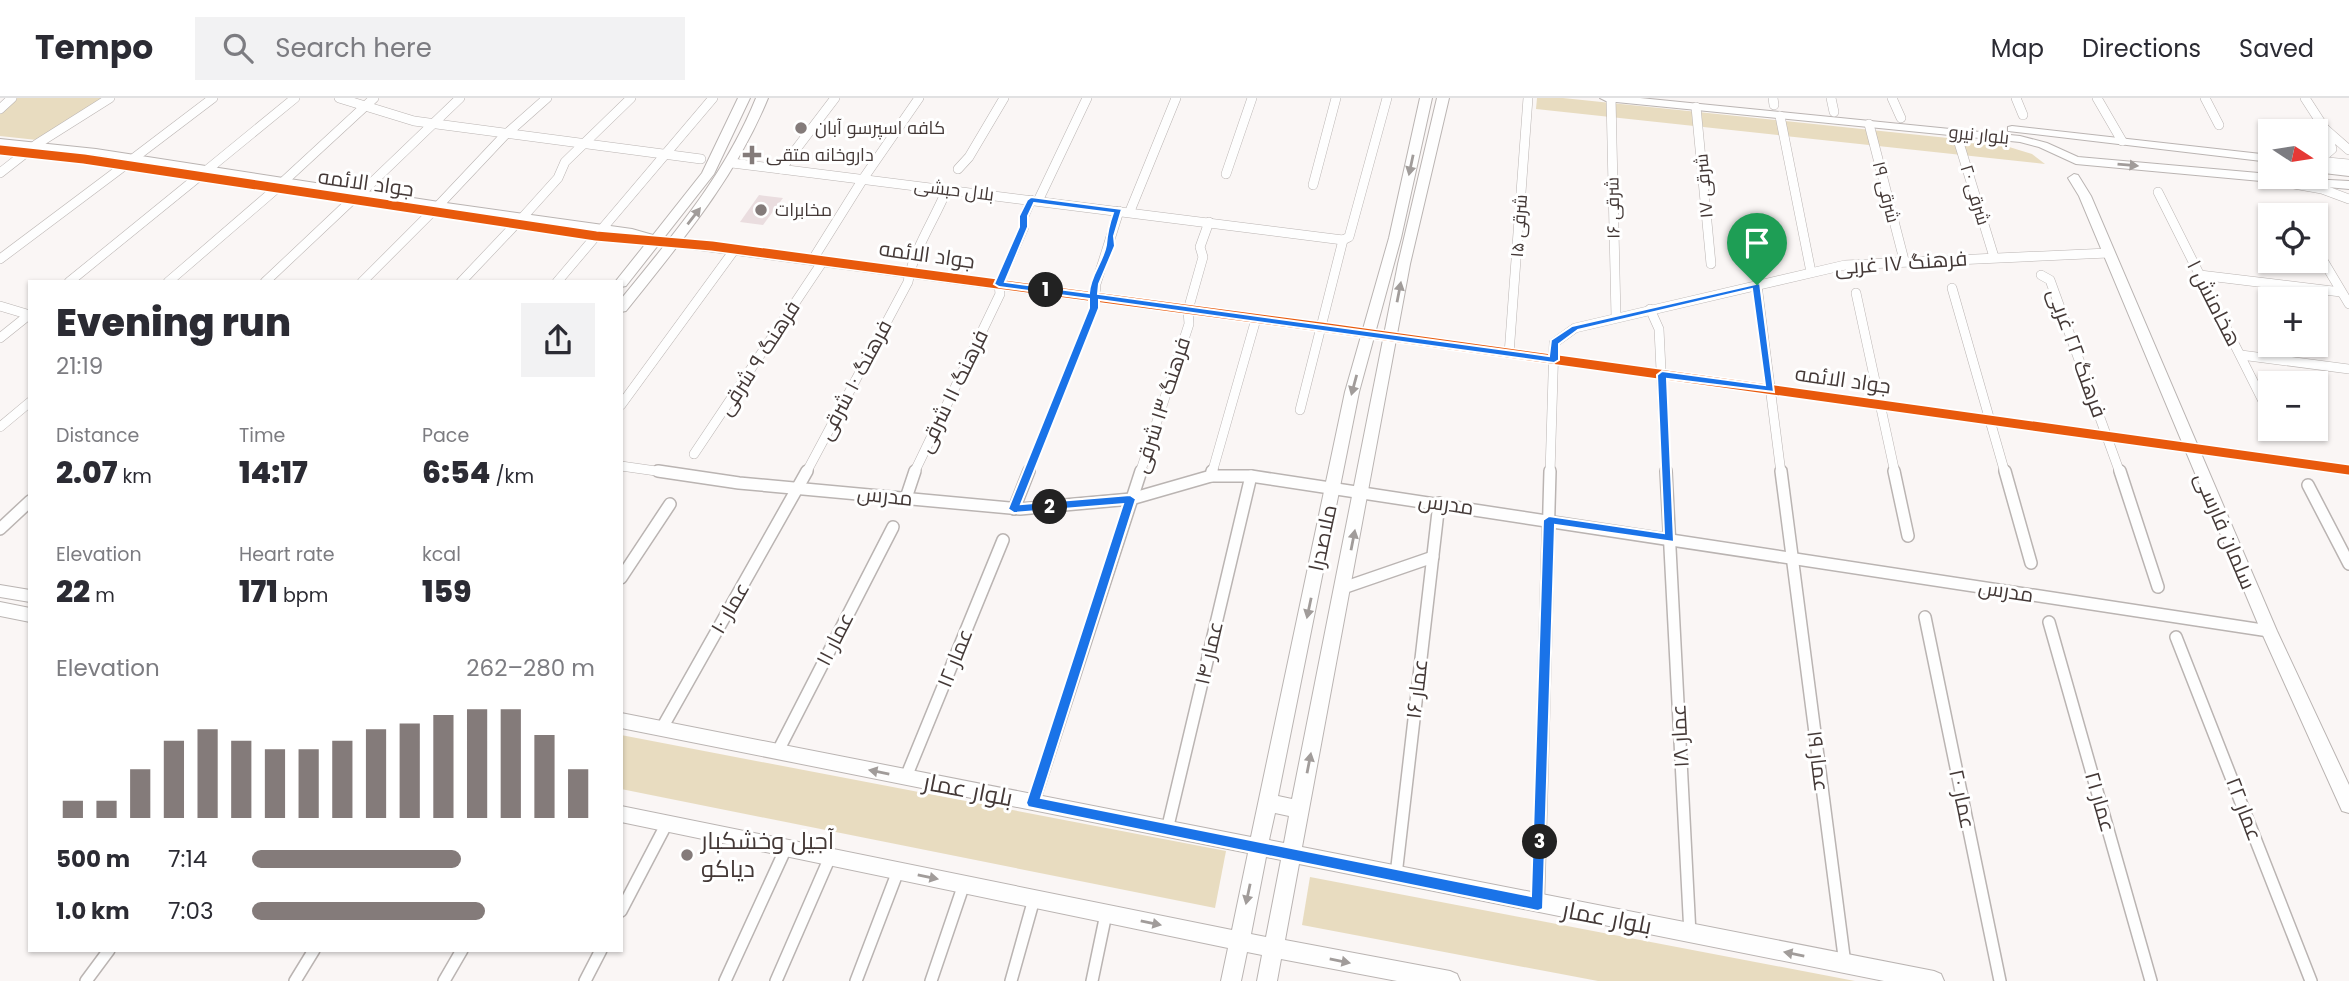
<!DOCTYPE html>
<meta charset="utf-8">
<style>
body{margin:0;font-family:Poppins,Cairo,sans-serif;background:#f2f2f3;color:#2b2b33;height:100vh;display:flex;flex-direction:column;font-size:26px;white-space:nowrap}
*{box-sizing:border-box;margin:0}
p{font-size:23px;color:#7c7c81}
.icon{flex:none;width:38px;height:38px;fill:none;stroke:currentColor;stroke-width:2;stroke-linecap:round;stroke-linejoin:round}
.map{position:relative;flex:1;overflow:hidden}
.panel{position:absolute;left:28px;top:182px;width:595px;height:672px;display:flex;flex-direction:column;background:#fff;border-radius:0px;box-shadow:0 2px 5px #0004}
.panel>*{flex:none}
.needle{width:46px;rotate:102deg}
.tools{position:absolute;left:2258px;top:21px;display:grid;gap:14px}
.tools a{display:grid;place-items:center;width:70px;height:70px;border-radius:0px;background:#fff;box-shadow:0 2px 5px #0004;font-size:35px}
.pin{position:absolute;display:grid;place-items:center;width:60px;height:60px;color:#fff;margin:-72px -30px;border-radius:50% 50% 50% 0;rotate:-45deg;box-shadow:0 0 7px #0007}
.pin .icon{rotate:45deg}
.km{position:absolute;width:35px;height:35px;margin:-18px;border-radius:50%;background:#222;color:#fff;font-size:19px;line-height:35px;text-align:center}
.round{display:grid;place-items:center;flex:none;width:74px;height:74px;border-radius:0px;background:#f2f2f3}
.headline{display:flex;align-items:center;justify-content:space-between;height:119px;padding:0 28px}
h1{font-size:38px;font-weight:800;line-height:52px}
.metrics{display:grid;grid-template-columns:repeat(3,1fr);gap:10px;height:119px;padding:7px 28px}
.metrics div{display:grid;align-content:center}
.metrics b{font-size:30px;font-weight:800}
.metrics small{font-size:19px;font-weight:400}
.metrics p{font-size:19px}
.chart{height:196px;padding:14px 28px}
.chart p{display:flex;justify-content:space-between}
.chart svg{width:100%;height:126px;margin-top:7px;stroke:#847b7a;stroke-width:6}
ul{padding:0 28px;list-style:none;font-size:23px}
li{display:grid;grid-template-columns:112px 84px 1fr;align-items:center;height:52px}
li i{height:18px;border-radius:9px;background:#847b7a}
header{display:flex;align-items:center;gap:42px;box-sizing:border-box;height:98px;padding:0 35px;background:#fff;border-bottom:2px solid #e1e1e2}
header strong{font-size:33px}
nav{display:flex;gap:38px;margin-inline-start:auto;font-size:24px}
.search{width:490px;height:63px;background:#f2f2f3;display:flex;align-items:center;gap:18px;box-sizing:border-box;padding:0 24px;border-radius:0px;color:#7c7c81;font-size:26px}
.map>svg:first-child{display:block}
</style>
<header>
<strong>Tempo</strong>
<div class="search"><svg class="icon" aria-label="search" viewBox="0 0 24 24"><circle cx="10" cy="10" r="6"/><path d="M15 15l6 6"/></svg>Search here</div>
<nav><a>Map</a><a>Directions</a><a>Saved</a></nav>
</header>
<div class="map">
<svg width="2349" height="883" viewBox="0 0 2349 883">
<rect width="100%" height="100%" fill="#faf6f5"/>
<g fill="#e8dcc0">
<path d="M13 0H107L46 43 0 38V10Z"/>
<path d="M1537 0H1563L1996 45 2032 56 2045 66 1536 11Z"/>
<path d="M621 637 1226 753 1215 810 621 691Z"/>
<path d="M1310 779 1855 883H1598L1302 827Z"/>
</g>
<path fill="#eadddf" d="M759 97 783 100 763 127 740 124Z"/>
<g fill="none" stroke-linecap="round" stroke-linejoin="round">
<g stroke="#bab4b2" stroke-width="10">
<g id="street-far1">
<path d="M339 0 414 23 701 61"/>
<path d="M1611 0 1616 219"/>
<path d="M1773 0 1774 7"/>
<path d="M1831 0 1834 14"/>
<path d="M1892 0 1901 20"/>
<path d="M2016 0 2023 17"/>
<path d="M2097 0 2122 43"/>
<path d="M2205 0 2219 27"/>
<path d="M2305 0 2325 31"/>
<path d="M1696 9 1711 166"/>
<path d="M0 11 12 0"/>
<path d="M1780 18 1811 174"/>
<path d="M1869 26 1904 162"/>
<path d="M1956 35 1994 159"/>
<path d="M134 60 213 0"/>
<path d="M2317 63 2349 66"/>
<path d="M2318 63 2332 51 2325 31 2349 52"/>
<path d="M732 65 1343 142"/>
<path d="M781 71 835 0"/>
<path d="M958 71 969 59 1004 0"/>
<path d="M207 72 295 0"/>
<path d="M0 75 37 46 110 0"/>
<path d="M1226 76 1252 0"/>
<path d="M284 83 374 0"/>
<path d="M2282 84 2322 91 2349 101"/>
<path d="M1313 87 1336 0"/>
<path d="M362 94 460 0"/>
<path d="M2158 94 2270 317"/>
<path d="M1038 103 1087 0"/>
<path d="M438 108 504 38 547 0"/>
<path d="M2293 110 2297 117"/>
<path d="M1130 113 1176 0"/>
<path d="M522 120 558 80 565 64 631 0"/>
<path d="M655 142 1321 229 2349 372"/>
<path d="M1343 142 1349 139 1387 0"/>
<path d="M2315 149 2349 206"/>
<path d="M0 161 124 68"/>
<path d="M813 161 863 81 919 0"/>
<path d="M2041 177 2050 182 2120 375"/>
<path d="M2200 177 2341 194"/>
<path d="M69 184 197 80"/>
<path d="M168 184 276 91"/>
<path d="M265 184 352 102"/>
<path d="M362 184 432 114"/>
<path d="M461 184 515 127"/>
<path d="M557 184 713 0"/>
<path d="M1757 187 1781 375"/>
<path d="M1952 190 2005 375"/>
<path d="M1856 195 1895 375"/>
<path d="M0 208 30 217"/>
<path d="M1650 211 1659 231 1666 375"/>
<path d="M0 240 30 216"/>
<path d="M1509 256 1528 0"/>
<path d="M2241 257 2349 271"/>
<path d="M621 307 735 151"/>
<path d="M1300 312 1343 142"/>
<path d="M0 329 30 304"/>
<path d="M2276 331 2280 338"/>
<path d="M694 356 823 163"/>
<path d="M621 368 670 375"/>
<path d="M806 375 908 184C914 150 934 123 947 91"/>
<path d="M914 375 1000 196 999 186 1024 129V118L1031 102"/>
<path d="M1028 375 1094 210 1096 186 1119 113"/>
<path d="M1140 375 1189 226 1188 212 1203 159 1200 149 1209 124"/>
<path d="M1212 375 1256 221"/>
<path d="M1550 375 1554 245 1575 230 1845 167 2108 155"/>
</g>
</g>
<g stroke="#bab4b2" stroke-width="14">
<g id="street">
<path d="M658 373 739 385 1020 411 1131 401 1211 378H1251L2269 533"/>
<path d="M1666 373 1690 836"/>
<path d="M1781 373 1845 866"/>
<path d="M1894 373 1908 438"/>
<path d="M2005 373 2031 465"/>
<path d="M2120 373 2158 489"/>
<path d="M1211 378 1212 373"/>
<path d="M2308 387 2349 466"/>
<path d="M906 400 915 373"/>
<path d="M1014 411 1029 373"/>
<path d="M0 431 30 403"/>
<path d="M621 480 670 406"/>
<path d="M1343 490 1433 459"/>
<path d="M1925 519 2000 883"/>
<path d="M2049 524 2151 883"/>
<path d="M2176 539 2311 883"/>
<path d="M662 630 807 373"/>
<path d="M778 653 893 429"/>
<path d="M906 679 1003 442"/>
<path d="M1033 705 1141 373"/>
<path d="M1167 732 1251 378"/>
<path d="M1396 777 1439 405"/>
<path d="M1538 806 1550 373"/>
<path d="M621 813 667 725"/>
<path d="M86 883 109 852"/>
<path d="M295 883 314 852"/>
<path d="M444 883 462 852"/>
<path d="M585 883 601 852"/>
<path d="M725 883 786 750"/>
<path d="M776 883 830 759"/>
<path d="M856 883 898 773"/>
<path d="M931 883 964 786"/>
<path d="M1011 883 1034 801"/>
<path d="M1092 883 1106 816"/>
</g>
</g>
<g stroke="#bab4b2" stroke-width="2">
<g id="secondary">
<path d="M738 0H750L714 76 626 188 621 189V184H615L647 144 630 139 439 112 96 57 0 47V41L96 51 439 104 632 131 653 137 702 75Z"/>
<path d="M756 0H768C735 81 680 145 626 213L621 214V201C673 137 725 77 756 0Z"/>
<path d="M1420 0H1432L1401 140 1359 294 1278 698 1292 701 1398 166 1437 0H1449L1410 166 1302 749 1934 873 1941 876 1944 883H1884L1299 766 1285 842 1450 873 1457 876 1460 883H1397L1281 861 1277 883H1257L1262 857 1247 854 1241 883H1221L1228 850 621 724V708L1232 832 1248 755 621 630V615L1251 739 1345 294 1389 140ZM1275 715 1289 718 1284 745 1269 742ZM1266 759 1281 762 1266 839 1251 836Z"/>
<path d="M1600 0H1640L2020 38 2047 45 2078 59 2270 76V79L2349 83V91L2076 66 2039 49 2020 44 1606 3Z"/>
<path d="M2012 28 2270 57V64L2008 33V29Z"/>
<path d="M2315 66 2349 70V78L2315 74Z"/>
<path d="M2074 76 2078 77 2091 98 2277 533 2349 687V715L2342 713 2261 533 2079 98 2068 80Z"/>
<path d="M0 487 30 492V504L0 499Z"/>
<path d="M0 504 30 510V524L0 518Z"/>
</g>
</g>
<use href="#street-far1" stroke="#fefefe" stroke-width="9"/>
<use href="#street" stroke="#fefefe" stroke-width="11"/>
<use href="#secondary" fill="#fefefe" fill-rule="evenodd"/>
<g stroke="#fff" stroke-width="12">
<path id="cycleway" d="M0 52 84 61 596 138 712 148 1321 229 2349 372"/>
</g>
<use href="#cycleway" stroke="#e8590c" stroke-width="9"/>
</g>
<defs><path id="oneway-solid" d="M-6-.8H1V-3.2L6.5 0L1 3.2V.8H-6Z" transform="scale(1.75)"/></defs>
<g fill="#a19c9a">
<use href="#oneway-solid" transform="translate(1411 67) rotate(102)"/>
<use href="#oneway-solid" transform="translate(2128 67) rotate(5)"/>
<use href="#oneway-solid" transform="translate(694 118) rotate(-52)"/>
<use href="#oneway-solid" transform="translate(1399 194) rotate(-79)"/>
<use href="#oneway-solid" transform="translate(1354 287) rotate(105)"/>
<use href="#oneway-solid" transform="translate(1353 442) rotate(-79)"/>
<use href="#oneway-solid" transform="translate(1309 510) rotate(102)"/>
<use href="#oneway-solid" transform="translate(1309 665) rotate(-79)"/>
<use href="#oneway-solid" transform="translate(879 674) rotate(-169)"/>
<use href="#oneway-solid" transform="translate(928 779) rotate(12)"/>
<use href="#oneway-solid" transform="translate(1248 796) rotate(102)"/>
<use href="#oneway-solid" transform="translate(1151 825) rotate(12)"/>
<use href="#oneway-solid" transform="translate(1794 856) rotate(-169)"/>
<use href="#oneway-solid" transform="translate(1340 863) rotate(11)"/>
</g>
<path fill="#1a73e8" stroke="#fff" stroke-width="2" fill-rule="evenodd" d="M1031 99 1122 111 1114 138 1115 148 1099 186 1098 196 1549 258 1551 242 1572 228 1760 185 1774 294 1667 281 1674 444 1555 427 1543 811 1538 813 1028 709 1026 705 1123 406 1014 415 1008 411 1089 210V201L999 189 994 186 1019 129V118L1027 102ZM1034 105 1113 115C1109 126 1107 135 1106 147 1103 164 1090 177 1089 195L1005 184 1028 129V118ZM1752 191 1765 287 1662 273 1657 277 1664 435 1549 418 1543 422 1531 798 1041 700 1136 401 1130 397 1021 406 1099 210V202L1554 265 1559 262V246L1578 232Z"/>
<g fill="#847b7a" stroke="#fff" stroke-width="2.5">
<circle cx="801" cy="30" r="7"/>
<path d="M748.5 46.5h7v7h7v7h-7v7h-7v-7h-7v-7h7z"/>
<circle cx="761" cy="112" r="7"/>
<circle cx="687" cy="757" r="7"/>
</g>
<g text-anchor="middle" stroke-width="6" stroke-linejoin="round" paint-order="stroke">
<g font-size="18" fill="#443937" stroke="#fff" text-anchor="start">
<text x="815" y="36">کافه اسپرسو آبان</text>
<text x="766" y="63">داروخانه متقی</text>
<text x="775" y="118">مخابرات</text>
</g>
<g font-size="18" fill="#443937" stroke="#fff">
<text transform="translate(1979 37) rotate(6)" y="6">بلوار نیرو</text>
<text transform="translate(1704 88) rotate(-95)" y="6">۱۷ شرقی</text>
<text transform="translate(954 92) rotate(7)" y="6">بلال حبشی</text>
<text transform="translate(1886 94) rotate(76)" y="6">۱۹ شرقی</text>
<text transform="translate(1975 97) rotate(73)" y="6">۲۰ شرقی</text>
<text transform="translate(1613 110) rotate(-91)" y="6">۱۶ شرقی</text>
<text transform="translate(1519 128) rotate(-86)" y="6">۱۵ شرقی</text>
</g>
<g font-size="21" fill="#443937" stroke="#fff">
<text transform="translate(366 85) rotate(8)" y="7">جواد الائمه</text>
<text transform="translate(927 157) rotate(8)" y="7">جواد الائمه</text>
<text transform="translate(1901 165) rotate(-4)" y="7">فرهنگ ۱۷ غربی</text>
<text transform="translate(2214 205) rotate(63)" y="7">هخامنش ۱</text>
<text transform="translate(2077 255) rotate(70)" y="7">فرهنگ ۲۲ غربی</text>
<text transform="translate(759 260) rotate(-57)" y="7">فرهنگ ۹ شرقی</text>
<text transform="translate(855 282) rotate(-62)" y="7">فرهنگ ۱۰ شرقی</text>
<text transform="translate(1843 282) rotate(8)" y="7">جواد الائمه</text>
<text transform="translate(953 293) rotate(-64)" y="7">فرهنگ ۱۱ شرقی</text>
<text transform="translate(1162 307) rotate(-72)" y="7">فرهنگ ۱۳ شرقی</text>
<text transform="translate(885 398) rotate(6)" y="7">مدرس</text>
<text transform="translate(1446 406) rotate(8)" y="7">مدرس</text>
<text transform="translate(2225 433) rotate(67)" y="7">سلمان فارسی</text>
<text transform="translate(1323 440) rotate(-78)" y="7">ملاصدرا</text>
<text transform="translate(2006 493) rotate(9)" y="7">مدرس</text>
<text transform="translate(730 510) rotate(-60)" y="7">عمار ۱۰</text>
<text transform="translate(835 541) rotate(-63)" y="7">عمار ۱۱</text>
<text transform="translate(1209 555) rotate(-77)" y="7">عمار ۱۴</text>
<text transform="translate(955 560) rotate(-68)" y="7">عمار ۱۲</text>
<text transform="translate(1417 591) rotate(-83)" y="7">عمار ۱۶</text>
<text transform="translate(1680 638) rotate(-93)" y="7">عمار ۱۸</text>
<text transform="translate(1818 663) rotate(83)" y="7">عمار ۱۹</text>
<text transform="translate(1962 701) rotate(78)" y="7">عمار ۲۰</text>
<text transform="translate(2100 704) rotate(74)" y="7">عمار ۲۱</text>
<text transform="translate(2244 711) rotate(69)" y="7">عمار ۲۲</text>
</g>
<g font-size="24" fill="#443937" stroke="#fff">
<text transform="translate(968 692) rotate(11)" y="8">بلوار عمار</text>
<text transform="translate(1607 820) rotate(11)" y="8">بلوار عمار</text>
</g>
<g font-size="24" fill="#443937" stroke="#fff" text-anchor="start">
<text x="701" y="751">آجیل وخشکبار<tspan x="701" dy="28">دیاکو</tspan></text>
</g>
</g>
</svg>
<div class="tools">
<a><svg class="needle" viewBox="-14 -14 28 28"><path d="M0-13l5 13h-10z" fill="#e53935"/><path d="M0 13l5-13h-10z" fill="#7c7c81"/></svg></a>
<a><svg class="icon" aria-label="locate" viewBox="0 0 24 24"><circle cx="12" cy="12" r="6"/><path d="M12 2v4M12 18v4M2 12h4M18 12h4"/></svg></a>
<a>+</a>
<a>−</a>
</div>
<div class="pin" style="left:1757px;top:187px;background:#1e9e55"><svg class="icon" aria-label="arrive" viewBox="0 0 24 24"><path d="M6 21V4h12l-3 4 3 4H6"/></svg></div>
<b class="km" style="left:1046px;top:192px">1</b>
<b class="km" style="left:1050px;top:409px">2</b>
<b class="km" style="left:1540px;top:744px">3</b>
<section class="panel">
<div class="headline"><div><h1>Evening run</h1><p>21:19</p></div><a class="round"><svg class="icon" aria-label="share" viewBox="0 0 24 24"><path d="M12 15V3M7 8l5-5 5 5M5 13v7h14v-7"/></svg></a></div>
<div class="metrics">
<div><p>Distance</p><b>2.07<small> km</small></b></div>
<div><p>Time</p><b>14:17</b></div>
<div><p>Pace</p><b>6:54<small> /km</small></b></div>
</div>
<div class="metrics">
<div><p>Elevation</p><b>22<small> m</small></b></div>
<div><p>Heart rate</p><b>171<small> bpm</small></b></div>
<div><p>kcal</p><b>159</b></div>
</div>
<div class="chart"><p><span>Elevation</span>262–280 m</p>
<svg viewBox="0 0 160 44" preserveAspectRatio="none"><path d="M5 44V38M15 44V38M25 44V27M35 44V17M45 44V13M55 44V17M65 44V20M75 44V20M85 44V17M95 44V13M105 44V11M115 44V8M125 44V6M135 44V6M145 44V15M155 44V27"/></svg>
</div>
<ul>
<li><b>500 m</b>7:14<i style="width:61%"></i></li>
<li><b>1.0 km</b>7:03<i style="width:68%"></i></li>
</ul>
</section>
</div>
